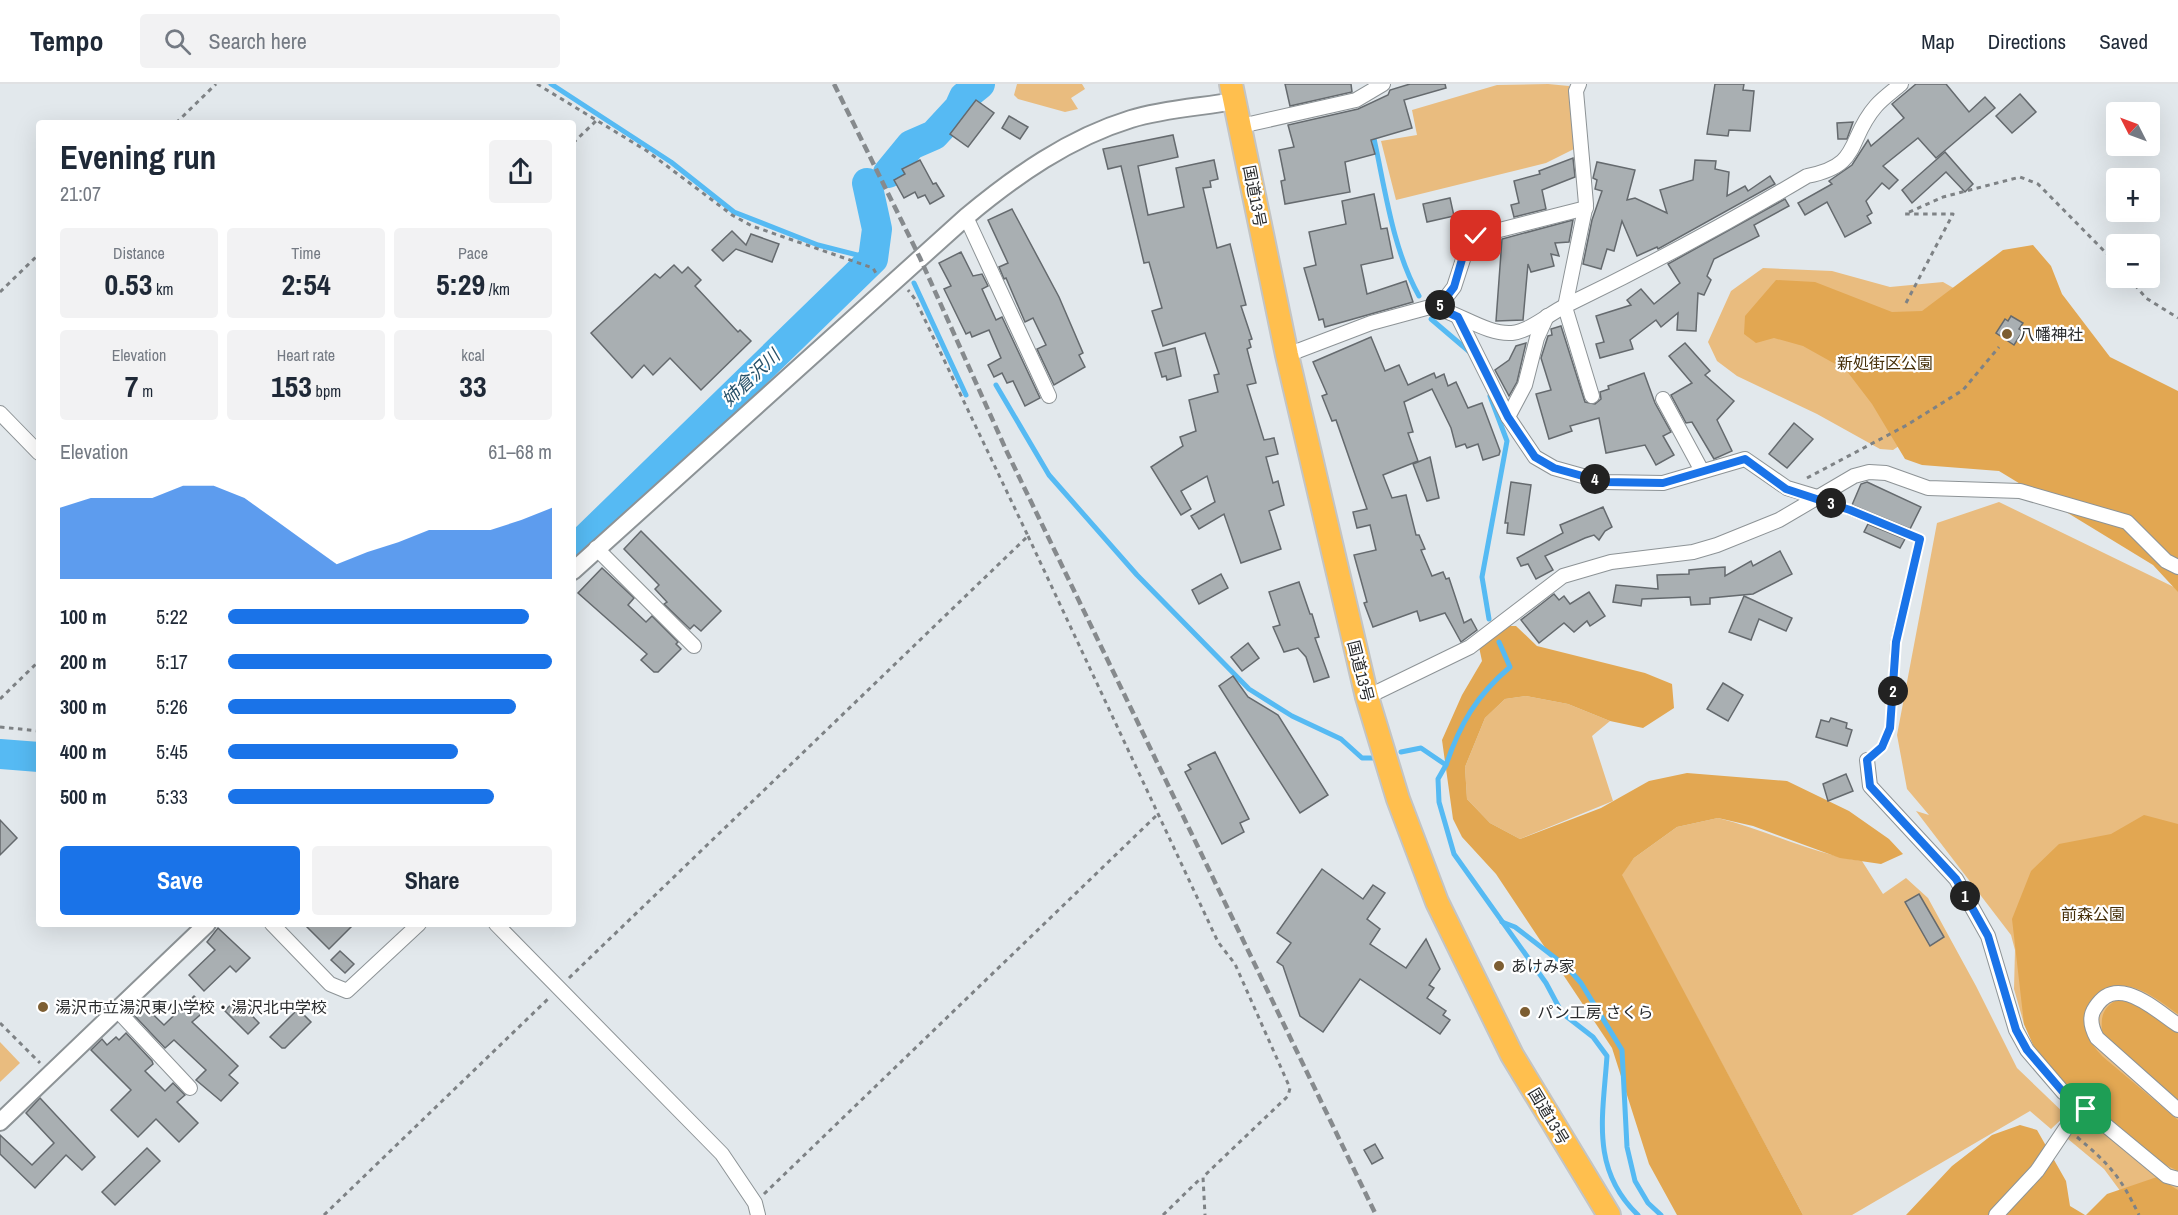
<!DOCTYPE html>
<meta charset="utf-8">
<style>
body{margin:0;font-family:"Archivo Narrow","Noto Sans JP",sans-serif;background:#f2f2f3;color:#1f2937;height:100vh;display:flex;flex-direction:column;font-size:22px;white-space:nowrap}
*{box-sizing:border-box;margin:0}
p{font-size:20px;color:#747a83}
.icon{flex:none;width:33px;height:33px;fill:none;stroke:currentColor;stroke-width:2;stroke-linecap:round;stroke-linejoin:round}
.map{position:relative;flex:1;overflow:hidden}
.side{position:absolute;left:36px;top:36px;width:540px;height:807px;display:flex;flex-direction:column;background:#fff;border-radius:6px;box-shadow:0 6px 24px #0002}
.side>*{flex:none}
.needle{width:39px;rotate:312deg}
.fabs{position:absolute;left:2106px;top:18px;display:grid;gap:12px}
.fabs a{display:grid;place-items:center;width:54px;height:54px;border-radius:6px;background:#fff;box-shadow:0 6px 24px #0002;font-size:30px}
.pin{position:absolute;display:grid;place-items:center;width:51px;height:51px;color:#fff;margin:-26px;border-radius:12px;box-shadow:0 3px 9px #0006}
.km{position:absolute;width:30px;height:30px;margin:-15px;border-radius:50%;background:#222;color:#fff;font-size:16px;line-height:30px;text-align:center}
.round{display:grid;place-items:center;flex:none;width:63px;height:63px;border-radius:6px;background:#f2f2f3}
.head{display:flex;align-items:center;justify-content:space-between;height:102px;padding:0 24px}
h1{font-size:33px;font-weight:800;line-height:45px}
.metrics{display:grid;grid-template-columns:repeat(3,1fr);gap:9px;height:102px;padding:6px 24px}
.metrics div{display:grid;align-content:center;border-radius:6px;background:#f2f2f3;text-align:center}
.metrics b{font-size:30px;font-weight:800}
.metrics small{font-size:16px;font-weight:400}
.metrics p{font-size:16px}
.chart{height:168px;padding:12px 24px}
.chart p{display:flex;justify-content:space-between}
.chart svg{width:100%;height:108px;margin-top:6px;fill:#1a73e8;opacity:.7}
.primary-button{display:flex;gap:12px;margin-top:auto;padding:12px 24px}
.primary-button a{flex:1;height:69px;border-radius:6px;background:#1a73e8;color:#fff;font-size:24px;font-weight:800;line-height:69px;text-align:center}
.primary-button a+a{background:#f2f2f3;color:#1f2937}
ul{padding:0 24px;list-style:none;font-size:20px}
li{display:grid;grid-template-columns:96px 72px 1fr;align-items:center;height:45px}
li i{height:15px;border-radius:8px;background:#1a73e8}
header{display:flex;align-items:center;gap:36px;box-sizing:border-box;height:84px;padding:0 30px;background:#fff;border-bottom:2px solid #e0e1e3}
header strong{font-size:28px}
nav{display:flex;gap:33px;margin-inline-start:auto;font-size:21px}
.search{width:420px;height:54px;background:#f2f2f3;display:flex;align-items:center;gap:15px;box-sizing:border-box;padding:0 21px;border-radius:6px;color:#747a83;font-size:22px}
.map>svg:first-child{display:block}
</style>
<header>
<strong>Tempo</strong>
<div class="search"><svg class="icon" aria-label="search" viewBox="0 0 24 24"><circle cx="10" cy="10" r="6"/><path d="M15 15l6 6"/></svg>Search here</div>
<nav><a>Map</a><a>Directions</a><a>Saved</a></nav>
</header>
<div class="map">
<svg width="2178" height="1131" viewBox="0 0 2178 1131">
<rect width="100%" height="100%" fill="#e2e8ec"/>
<g fill="#e9bc7f">
<path d="M1017 0H1082L1085 5 1071 14 1078 25 1065 28 1018 15 1014 11Z"/>
<path d="M1548 0 1569 2 1574 65 1546 79 1396 116 1381 57 1417 51 1412 26 1497 1Z"/>
<path d="M1763 184 1832 187 1890 203 1943 198 1983 221 1998 295 1893 366 1880 365 1817 330 1737 292 1717 277 1708 258 1731 207Z"/>
<path d="M1999 418 2178 505V1131L2121 1108 2104 1085 2062 1050 2090 1020 2038 972 2024 940 2014 905 2015 866 2011 851 1916 727 1929 731 1907 705 1897 651 1937 439Z"/>
<path d="M1526 612 1568 620 1610 637 1592 652 1613 717 1520 755 1490 739 1467 715 1465 683 1485 634 1505 615Z"/>
<path d="M1718 734C1767 746 1812 770 1862 777L1883 810 1906 794 1928 814 1976 902 2017 984 2066 1031 2051 1045 2030 1027 1852 1131H1803L1621 791 1634 774 1677 743Z"/>
<path d="M0 958 20 979 0 998Z"/>
</g>
<g fill="#e2a752">
<path d="M2033 161 2051 182 2062 210 2110 273 2178 307V508L2153 481 1999 387 1922 381 1905 375 1872 320 1846 286 1803 262 1774 254 1756 259 1744 250 1745 232 1776 196 1815 198 1892 228 1922 227 2003 166Z"/>
<path d="M1500 542H1516L1537 562 1645 589 1672 600 1674 624 1643 644 1610 637 1568 620 1526 612 1505 615 1485 634 1465 683 1467 715 1490 739 1520 755 1601 724 1649 697 1687 689 1787 697 1849 727 1889 755 1903 770 1881 780 1840 774 1753 742 1718 734 1677 743 1634 774 1622 791 1803 1131H1677L1649 1080 1612 964 1496 790 1462 753 1453 735 1442 656 1462 611 1482 577 1479 563Z"/>
<path d="M2144 731 2178 740V930C2162 919 2145 904 2125 902 2099 899 2083 924 2088 948 2089 958 2096 965 2102 972L2178 1036V1087L2164 1080 2138 1060 2061 996 2038 972 2024 940 2012 835 2031 787 2059 760 2111 750Z"/>
<path d="M2117 916 2134 919 2178 947V1016L2103 952C2100 936 2101 924 2117 916Z"/>
<path d="M2020 1041 2037 1046 2066 1097 2070 1122 2085 1131H1906L1952 1082 1992 1051Z"/>
<path d="M2157 1093 2178 1106V1131H2086L2107 1110Z"/>
</g>
<g fill="none" stroke-linecap="round" stroke-linejoin="round">
<g stroke="#56baf3" stroke-width="5">
<path d="M551 0 671 78 734 128 818 161 873 175"/>
<path d="M1373 50C1385 103 1392 164 1419 212"/>
<path d="M914 199 966 311"/>
<path d="M1431 235 1472 270"/>
<path d="M996 301 1049 391 1137 491 1249 605 1292 632 1341 655 1362 674H1375"/>
<path d="M1489 535 1482 493 1507 357 1490 312"/>
<path d="M1401 668 1421 664 1446 681 1438 695 1439 718 1454 770 1546 899 1562 929 1593 953 1607 972C1603 1032 1590 1085 1638 1131"/>
<path d="M1446 681C1460 640 1476 612 1510 583L1499 558"/>
<path d="M1502 838 1515 843 1567 883 1581 899 1622 966 1627 1063 1635 1097 1648 1119 1661 1131"/>
</g>
<g stroke="#56baf3" stroke-width="30">
<path d="M888 89 911 61 934 51 959 24 964 13 980 0"/>
<path d="M573 467 873 175 877 145 867 99"/>
<path d="M0 670 39 673"/>
</g>
</g>
<g fill="#a9afb2" stroke="#656a6e" stroke-width="1.5">
<path d="M1285 0H1351L1352 8 1290 22Z"/>
<path d="M1410 0H1445L1446 4 1404 16 1412 44 1371 56 1375 70 1345 78 1350 108 1285 120 1281 97 1285 96 1279 66 1294 63 1288 41 1358 25 1388 11 1390 6Z"/>
<path d="M1715 0H1744L1743 6 1754 7 1750 47 1729 46 1728 52 1707 50Z"/>
<path d="M1916 0H1946L1969 28 1985 13 1995 24 1936 74 1918 54 1883 82 1898 96 1889 105 1882 99 1866 117 1872 129 1867 132 1871 139 1845 153 1827 118 1805 131 1798 119 1832 100 1829 97 1852 81 1868 56 1871 62 1904 34 1892 20Z"/>
<path d="M2020 10 2036 28 2012 49 1996 32Z"/>
<path d="M976 16 994 29 968 63 950 50Z"/>
<path d="M1009 32 1028 43 1020 55 1002 44Z"/>
<path d="M1853 38 1847 55H1838L1837 39Z"/>
<path d="M1173 51 1178 73 1138 82 1148 131 1184 123 1176 84 1214 76 1218 95 1210 97 1211 103 1203 104 1217 164 1230 160 1246 221 1241 222 1252 255 1249 256 1251 263 1247 265 1256 299 1247 301 1264 356 1274 354 1278 370 1266 373 1273 399 1278 397 1284 421 1269 427 1281 465 1241 479 1224 430 1199 445 1191 432 1215 418 1207 392 1181 407 1191 425 1181 431 1151 383 1183 362 1180 353 1196 347 1189 316 1218 308 1214 291 1219 290 1205 249 1163 262 1152 227 1162 224 1149 178 1144 179 1121 82 1108 85 1103 65Z"/>
<path d="M1945 68 1973 100 1965 108 1946 88 1912 119 1902 106Z"/>
<path d="M1573 74 1575 93 1542 106 1546 125 1514 133 1511 121 1519 119 1514 97 1540 90 1539 87Z"/>
<path d="M920 76 933 100 936 99 944 112 930 120 925 111 918 114 915 108 904 114 894 96 905 90 902 85Z"/>
<path d="M1695 76 1716 77 1715 85 1729 88 1727 112 1745 102 1748 107 1770 92 1775 100 1658 165 1657 163 1637 172 1622 137 1614 167 1607 165 1601 185 1583 180 1592 136 1602 107 1595 105 1597 96 1593 94 1597 78 1635 86 1627 116 1635 114 1667 129 1660 106 1693 96Z"/>
<path d="M1374 110 1381 145 1387 144 1393 174 1361 181 1367 210 1406 197 1413 218 1325 243 1323 235 1319 236 1304 184 1316 181 1309 148 1346 140 1342 117Z"/>
<path d="M1450 114 1454 132 1427 138 1423 120Z"/>
<path d="M1785 115 1789 122 1754 141 1759 152 1714 175 1707 192 1711 196 1704 211 1698 209 1696 247 1677 246 1678 229 1661 243 1656 236 1630 256 1633 265 1600 274 1596 260 1604 258 1596 232 1631 221 1627 216 1641 205 1654 220 1680 199 1668 180Z"/>
<path d="M1012 125 1059 213 1083 269 1079 271 1085 283 1054 301 1037 265 1046 261 1033 234 1025 238 1006 194 1004 195 999 183 1008 179 988 136Z"/>
<path d="M1573 136 1569 158 1555 159 1559 172 1551 170 1554 182 1531 188 1528 180 1523 236 1496 237 1502 155Z"/>
<path d="M732 147 746 161 751 150 779 160 772 178 736 165 723 177 712 166Z"/>
<path d="M961 168 973 192 982 190 988 202 982 205 996 236 1002 233 1040 314 1025 322 1013 297 1007 299 1002 289 994 293 988 281 1001 274 989 246 972 253 970 248 966 250 944 205 951 202 939 179Z"/>
<path d="M674 181 682 189 688 183 701 196 695 202 738 248 740 246 751 257 701 306 670 274 653 291 644 281 632 294 591 249 655 190 660 194Z"/>
<path d="M2011 232 2023 239 2019 245 2023 247 2014 261 1996 249 2005 235 2008 237Z"/>
<path d="M1561 242 1585 318 1595 320 1601 315 1600 308 1609 305 1608 302 1644 289 1655 319 1671 348 1663 352 1674 371 1656 381 1645 361 1606 369 1599 334 1570 342 1572 347 1549 355 1536 310 1551 306 1541 274 1548 252 1552 251 1551 245Z"/>
<path d="M1371 253 1385 287 1399 281 1408 301 1434 289 1436 294 1444 290 1448 302 1456 298 1468 324 1482 319 1500 367 1499 371 1483 376 1478 360 1467 364 1465 360 1456 363 1451 344 1432 305 1404 318 1413 348 1408 349 1418 377 1383 391 1392 414 1406 411 1416 451H1419L1425 465 1421 466 1432 492 1443 488 1446 495 1449 494 1464 539 1471 535 1477 546 1461 558 1445 529 1420 537 1417 527 1373 543 1364 519 1367 518 1354 471 1376 466 1370 441 1357 444 1353 428 1367 425 1336 336 1332 337 1322 312 1327 310 1313 278Z"/>
<path d="M1526 259 1517 298 1509 312 1495 286 1509 276 1516 262Z"/>
<path d="M1685 259 1710 287 1705 291 1734 317 1717 336 1732 367 1714 375 1692 338 1686 339 1671 311 1692 299 1669 272Z"/>
<path d="M1175 264 1181 292 1167 296 1166 292 1162 293 1155 269Z"/>
<path d="M1794 339 1813 355 1787 384 1769 370Z"/>
<path d="M1430 373 1439 414 1427 417 1413 380Z"/>
<path d="M1511 398 1531 401 1524 451 1507 449 1508 439H1505Z"/>
<path d="M1867 398 1921 423 1910 445 1852 421 1861 400Z"/>
<path d="M1603 423 1612 443 1605 447 1599 456 1594 451 1585 454 1545 472 1553 486 1536 495 1528 480 1521 482 1517 474 1563 449 1560 441Z"/>
<path d="M1868 440 1905 455 1900 464 1864 448Z"/>
<path d="M641 447 721 527 701 547 694 541 690 545 664 520 667 518 655 505 659 501 624 465Z"/>
<path d="M1780 467 1792 490 1753 510 1710 514V520L1691 521 1690 513 1642 515 1641 522 1613 518 1616 501 1658 505 1657 491 1689 490V486L1710 484 1725 483V492L1751 477 1753 482Z"/>
<path d="M602 484 634 514 628 521 646 538 652 532 678 558 676 560 681 565 658 588H654L641 576 647 570 578 509Z"/>
<path d="M1221 490 1228 504 1199 520 1192 506Z"/>
<path d="M1299 498 1310 530H1312L1319 553 1315 554 1329 593 1314 598 1306 573 1298 564 1284 568 1273 543 1280 541 1269 508Z"/>
<path d="M1589 508 1605 532 1590 542 1587 537 1574 548 1564 539 1539 559 1521 536 1554 510 1559 516 1564 512 1570 520Z"/>
<path d="M1744 512 1792 534 1786 547 1759 535 1751 556 1729 548Z"/>
<path d="M1248 559 1259 574 1242 587 1231 573Z"/>
<path d="M1233 592 1248 613 1278 631 1328 711 1300 729 1219 602Z"/>
<path d="M1723 599 1743 611 1728 637 1707 625Z"/>
<path d="M1831 634 1847 639 1846 644 1852 646 1847 662 1816 653 1821 636 1829 638Z"/>
<path d="M1215 668 1249 735 1240 739 1244 748 1222 760 1185 688 1191 685 1188 681Z"/>
<path d="M1846 690 1853 707 1828 717 1823 700Z"/>
<path d="M0 736 17 754 0 771Z"/>
<path d="M1322 785 1363 815 1373 801 1385 809 1367 835 1380 845 1370 860 1406 884 1426 855 1440 885 1429 901 1434 904 1427 914 1446 927 1443 931 1450 936 1440 950 1360 895 1323 948 1300 932 1283 882 1277 878 1291 859 1277 849Z"/>
<path d="M1919 810 1944 853 1930 862 1905 818Z"/>
<path d="M304 840H354L329 865Z"/>
<path d="M218 844 250 874 236 888 230 882 204 907 189 891 215 866 207 858Z"/>
<path d="M340 867 354 880 345 889 331 876Z"/>
<path d="M194 912 207 925 192 938 238 982 229 991 238 999 221 1017 196 996 206 986 174 956 165 964 132 929 141 919 164 941Z"/>
<path d="M236 915 259 939 248 950 225 927Z"/>
<path d="M298 925 311 938 285 964H282L270 953Z"/>
<path d="M126 949 152 977 153 980 145 987 165 1007 173 999 185 1011 177 1018 198 1039 179 1058 156 1035 138 1053 111 1026 131 1006 91 966 102 955 107 961 116 953 119 956Z"/>
<path d="M40 1014 95 1073 82 1086 66 1071 35 1104 0 1070V1051L32 1081 54 1059 26 1029Z"/>
<path d="M1375 1060 1383 1074 1372 1080 1364 1066Z"/>
<path d="M147 1064 160 1077 115 1121 102 1108Z"/>
</g>
<g fill="none" stroke-linecap="round" stroke-linejoin="round">
<g stroke="#8d9396" stroke-width="10">
<path id="service" d="M1818 414 1920 455 1895 559 1890 644 1882 663 1867 676"/>
</g>
<g stroke="#8d9396" stroke-width="16">
<g id="minor">
<path d="M1579 0 1576 7 1586 120 1565 223 1592 312"/>
<path d="M1241 42 1356 16 1383 0"/>
<path d="M966 133 1049 312"/>
<path d="M1438 224 1454 203 1469 157 1476 152 1586 124"/>
<path d="M1547 232 1537 254 1525 301 1508 333 1535 373 1554 384 1604 398 1663 399 1745 375 1787 404 1817 413"/>
<path d="M1458 233 1508 333"/>
<path d="M1287 271 1371 239 1430 223C1456 226 1485 251 1512 249 1530 247 1549 230 1565 222 1648 182 1728 139 1807 92 1863 81 1846 56 1876 22 1883 14 1893 7 1901 0"/>
<path d="M1663 315 1702 387"/>
<path d="M0 329 39 369"/>
<path d="M596 464 694 562"/>
<path d="M1367 613 1470 563 1563 492 1611 478 1693 468 1717 461 1779 436 1854 392 1869 388 1886 389 1928 404 2020 407 2127 438 2166 477 2178 483"/>
<path d="M1867 676 1870 702 1956 795 1988 852 2016 946 2027 966 2063 1008 2086 1025 2066 1044 2037 1087 1996 1131"/>
<path d="M272 840 330 900 347 907 419 840"/>
<path d="M496 840 722 1070 755 1119 758 1131"/>
<path d="M117 926 190 1004"/>
<path d="M2178 941C2155 926 2117 888 2095 924 2088 934 2092 945 2097 954L2178 1026"/>
<path d="M2086 1025 2167 1092 2178 1095"/>
</g>
</g>
<g stroke="#8d9396" stroke-width="20">
<g id="tertiary">
<path d="M573 487 966 133C1015 92 1069 54 1131 35 1163 25 1201 23 1235 17"/>
<path d="M0 1038 207 840"/>
</g>
</g>
<g stroke="#c3c4c4" stroke-width="26">
<path id="trunk" d="M1231 0 1287 271 1367 613 1398 715 1437 818 1512 971 1609 1131"/>
</g>
<g stroke="#7e8285" stroke-width="3" stroke-dasharray="4.5 4.5" stroke-linecap="butt">
<path d="M537 0 647 67 732 131 752 142 873 184 877 191"/>
<path d="M176 39 216 0"/>
<path d="M573 59 597 36"/>
<path d="M2129 194 2146 214 2178 234"/>
<path d="M0 208 39 170"/>
<path d="M1906 219 1953 130H1905L1943 113 2020 93 2038 100 2116 179"/>
<path d="M1807 394 1907 341 1963 306 1999 263"/>
<path d="M1028 452 1218 858 1235 880 1290 1004 1288 1012 1203 1093 1205 1131"/>
<path d="M0 615 39 577"/>
<path d="M0 643 39 647"/>
<path d="M569 894 1028 452 915 215 908 206"/>
<path d="M0 939 40 979"/>
<path d="M2077 1053C2110 1081 2120 1092 2139 1131"/>
<path d="M764 1110 1158 730"/>
<path d="M324 1131 549 914"/>
<path d="M1163 1131 1201 1094"/>
</g>
<use href="#service" stroke="#fff" stroke-width="7"/>
<use href="#minor" stroke="#fff" stroke-width="14"/>
<use href="#tertiary" stroke="#fff" stroke-width="16"/>
<use href="#trunk" stroke="#ffbf4e" stroke-width="22"/>
<path stroke="#868a8d" stroke-width="4.5" stroke-dasharray="9 4.5" stroke-linecap="butt" d="M834 0 920 174 1007 368 1376 1131"/>
</g>
<g fill="none" stroke-linecap="round" stroke-linejoin="round">
<g stroke="#fff" stroke-width="12">
<path id="route" d="M1476 152 1465 165 1454 203 1438 224 1458 233 1508 333 1535 373 1554 384 1604 398 1663 399 1745 375 1786 405 1850 426 1920 455 1896 558 1890 644 1882 663 1867 676 1870 702 1956 795 1988 852 2016 946 2027 966 2063 1008 2086 1025"/>
</g>
<use href="#route" stroke="#1a73e8" stroke-width="8"/>
</g>
<g fill="#7d5e32" stroke="#fff" stroke-width="2">
<circle cx="2007" cy="250" r="6"/>
<circle cx="1499" cy="882" r="6"/>
<circle cx="43" cy="923" r="6"/>
<circle cx="1525" cy="928" r="6"/>
</g>
<g text-anchor="middle" stroke-width="4.5" stroke-linejoin="round" paint-order="stroke">
<g font-size="16" fill="#2a2c2e" stroke="#fff">
<text transform="translate(1255 112) rotate(79)" y="6">国道13号</text>
<text transform="translate(1361 587) rotate(76)" y="6">国道13号</text>
<text transform="translate(1549 1032) rotate(59)" y="6">国道13号</text>
</g>
<g font-size="16" fill="#2a2c2e" stroke="#fff" text-anchor="start">
<text x="2019" y="256">八幡神社</text>
<text x="1511" y="888">あけみ家</text>
<text x="55" y="929">湯沢市立湯沢東小学校・湯沢北中学校</text>
<text x="1537" y="934">パン工房 さくら</text>
</g>
<g font-size="16" fill="#462f09" stroke="#fff">
<text x="1885" y="285">新処街区公園</text>
<text x="2093" y="836">前森公園</text>
</g>
<g font-size="18" font-style="italic" fill="#285169" stroke="#fff">
<text transform="translate(751 294) rotate(-44)" y="6">姉倉沢川</text>
</g>
</g>
</svg>
<div class="fabs">
<a><svg class="needle" viewBox="-14 -14 28 28"><path d="M0-13l5 13h-10z" fill="#e53935"/><path d="M0 13l5-13h-10z" fill="#747a83"/></svg></a>
<a>+</a>
<a>−</a>
</div>
<div class="pin" style="left:2086px;top:1025px;background:#1e9e55"><svg class="icon" aria-label="arrive" viewBox="0 0 24 24"><path d="M6 21V4h12l-3 4 3 4H6"/></svg></div>
<div class="pin" style="left:1476px;top:152px;background:#d93025"><svg class="icon" aria-label="check" viewBox="0 0 24 24"><path d="M5 12l5 5 9-10"/></svg></div>
<b class="km" style="left:1965px;top:812px">1</b>
<b class="km" style="left:1893px;top:607px">2</b>
<b class="km" style="left:1831px;top:419px">3</b>
<b class="km" style="left:1595px;top:395px">4</b>
<b class="km" style="left:1440px;top:221px">5</b>
<section class="side">
<div class="head"><div><h1>Evening run</h1><p>21:07</p></div><a class="round"><svg class="icon" aria-label="share" viewBox="0 0 24 24"><path d="M12 15V3M7 8l5-5 5 5M5 13v7h14v-7"/></svg></a></div>
<div class="metrics">
<div><p>Distance</p><b>0.53<small> km</small></b></div>
<div><p>Time</p><b>2:54</b></div>
<div><p>Pace</p><b>5:29<small> /km</small></b></div>
</div>
<div class="metrics">
<div><p>Elevation</p><b>7<small> m</small></b></div>
<div><p>Heart rate</p><b>153<small> bpm</small></b></div>
<div><p>kcal</p><b>33</b></div>
</div>
<div class="chart"><p><span>Elevation</span>61–68 m</p>
<svg viewBox="0 0 160 44" preserveAspectRatio="none"><path d="M0 44V15L10 11L20 11L30 11L40 6L50 6L60 11L70 20L80 29L90 38L100 33L110 29L120 24L130 24L140 24L150 20L160 15V44z"/></svg>
</div>
<ul>
<li><b>100 m</b>5:22<i style="width:93%"></i></li>
<li><b>200 m</b>5:17<i style="width:100%"></i></li>
<li><b>300 m</b>5:26<i style="width:89%"></i></li>
<li><b>400 m</b>5:45<i style="width:71%"></i></li>
<li><b>500 m</b>5:33<i style="width:82%"></i></li>
</ul>
<div class="primary-button"><a>Save</a><a>Share</a></div>
</section>
</div>
